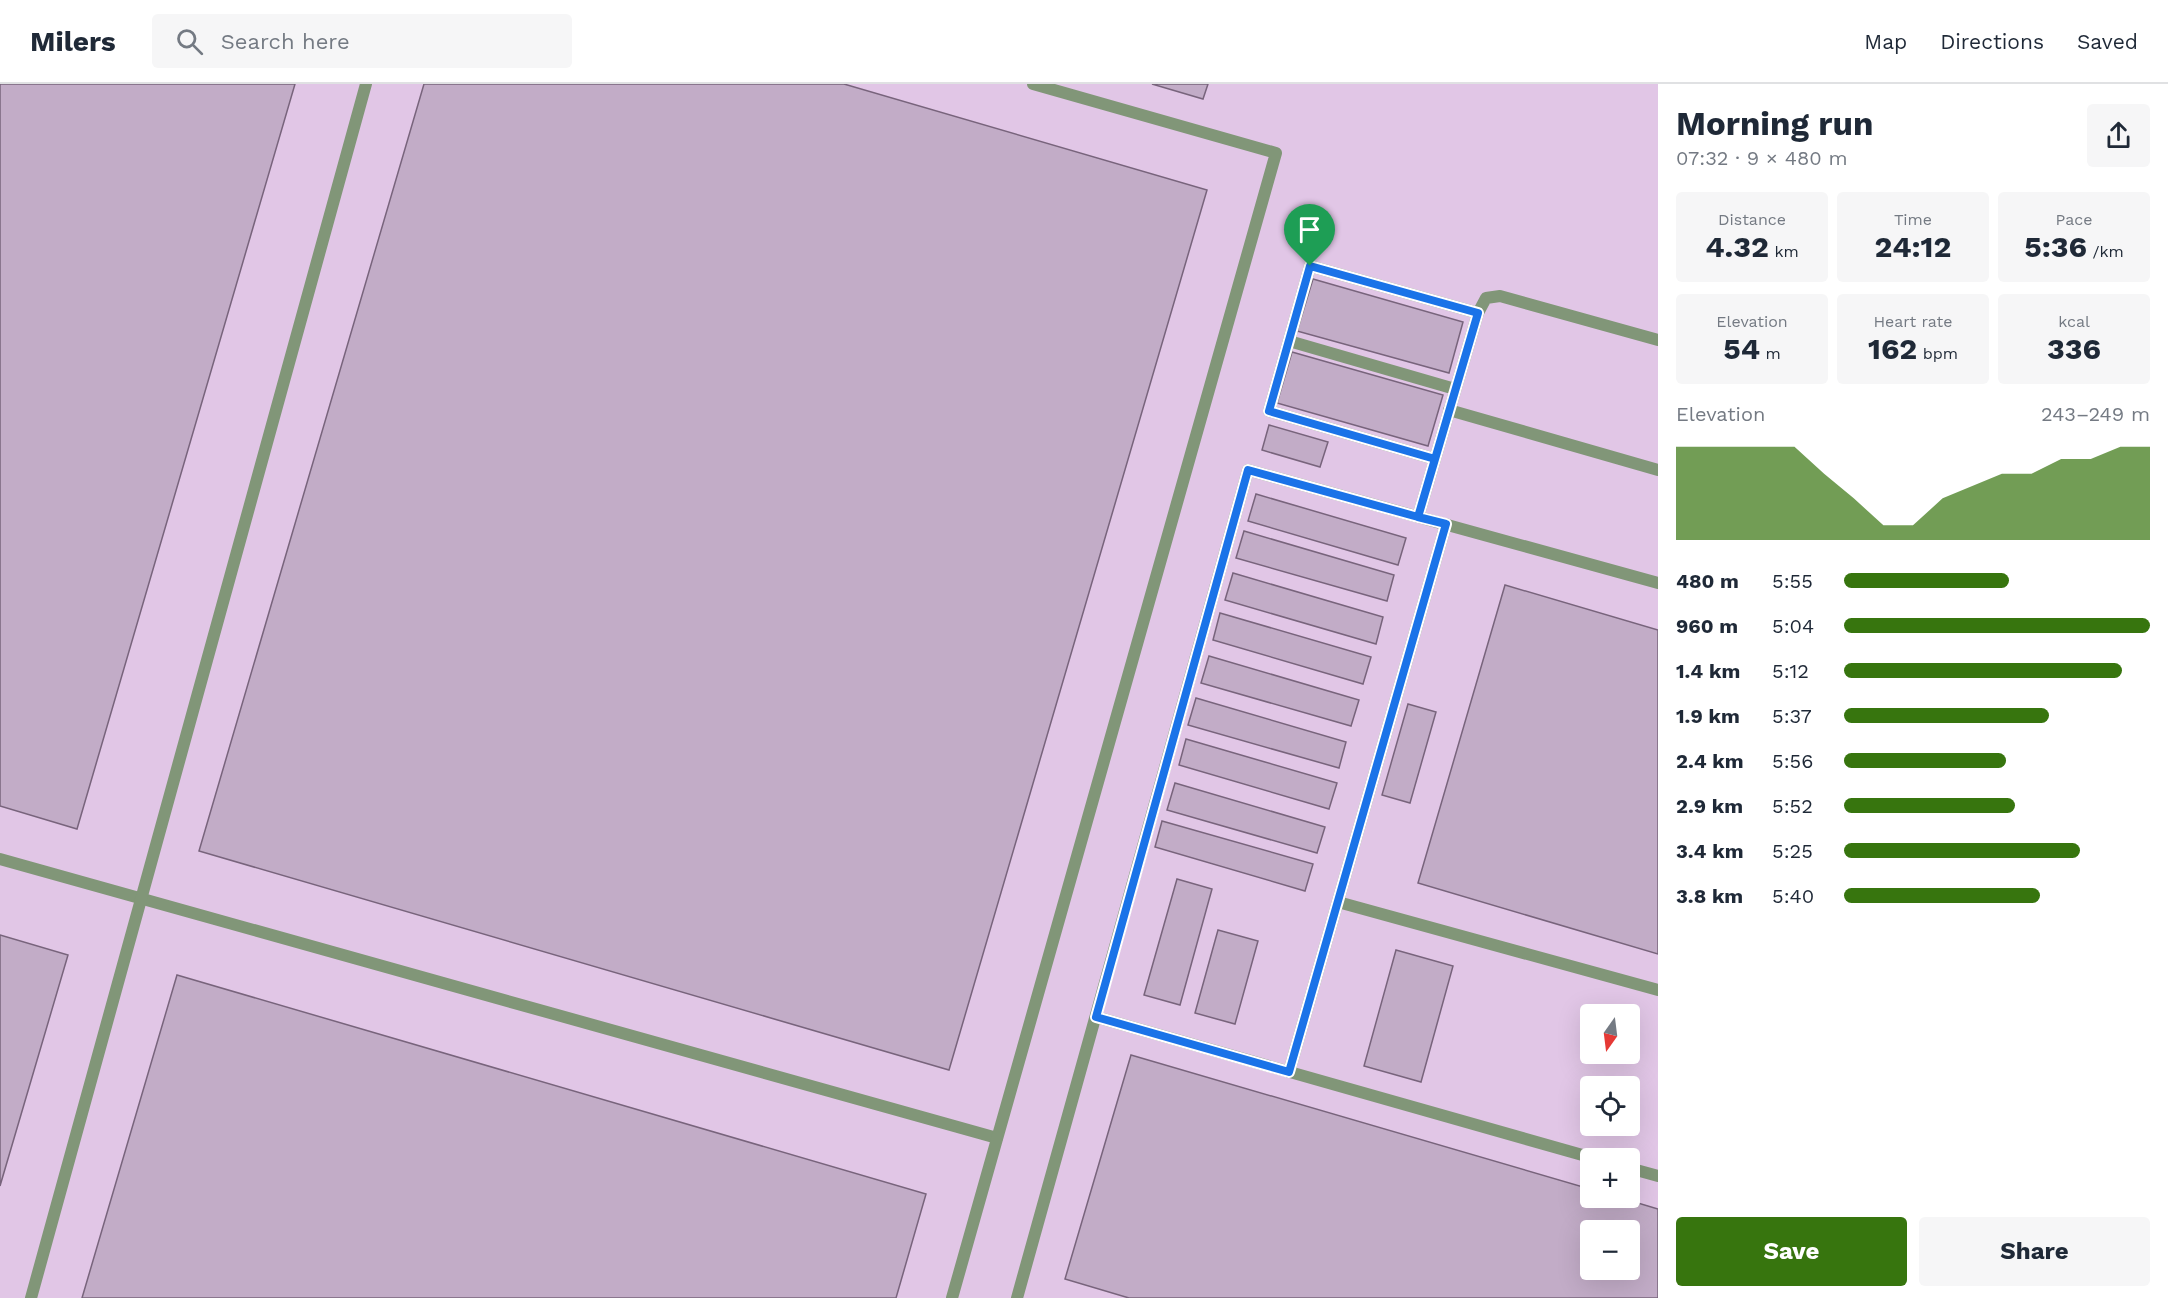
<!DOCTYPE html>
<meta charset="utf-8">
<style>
body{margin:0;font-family:"Work Sans",sans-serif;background:#f6f6f7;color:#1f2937;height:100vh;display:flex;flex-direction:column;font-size:22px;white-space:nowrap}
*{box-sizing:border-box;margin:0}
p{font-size:20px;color:#747a83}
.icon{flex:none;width:33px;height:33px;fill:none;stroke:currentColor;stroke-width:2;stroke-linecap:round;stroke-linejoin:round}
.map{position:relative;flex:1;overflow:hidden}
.sheet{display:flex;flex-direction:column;background:#fff;width:510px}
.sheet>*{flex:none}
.needle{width:39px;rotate:194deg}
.fabs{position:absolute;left:1580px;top:920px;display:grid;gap:12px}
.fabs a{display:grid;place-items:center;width:60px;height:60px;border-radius:6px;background:#fff;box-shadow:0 6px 24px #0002;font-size:30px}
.pin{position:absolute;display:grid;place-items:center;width:51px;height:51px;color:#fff;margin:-62px -26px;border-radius:50% 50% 50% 0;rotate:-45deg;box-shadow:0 0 6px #0007}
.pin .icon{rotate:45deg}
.round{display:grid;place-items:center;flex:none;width:63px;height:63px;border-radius:6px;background:#f6f6f7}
.head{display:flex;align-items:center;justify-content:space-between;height:102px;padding:0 18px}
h1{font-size:33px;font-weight:700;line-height:45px}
.stats{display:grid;grid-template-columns:repeat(3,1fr);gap:9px;height:102px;padding:6px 18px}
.stats div{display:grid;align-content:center;border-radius:6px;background:#f6f6f7;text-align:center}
.stats b{font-size:30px;font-weight:700}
.stats small{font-size:16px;font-weight:400}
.stats p{font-size:16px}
.chart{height:168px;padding:12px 18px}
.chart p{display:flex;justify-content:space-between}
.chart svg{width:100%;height:108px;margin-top:6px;fill:#37750e;opacity:.7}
.cta{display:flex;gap:12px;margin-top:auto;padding:12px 18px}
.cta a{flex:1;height:69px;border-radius:6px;background:#37750e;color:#fff;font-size:24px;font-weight:700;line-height:69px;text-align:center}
.cta a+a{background:#f6f6f7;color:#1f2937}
ul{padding:0 18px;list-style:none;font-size:20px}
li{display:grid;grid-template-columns:96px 72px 1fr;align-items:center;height:45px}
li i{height:15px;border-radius:8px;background:#37750e}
header{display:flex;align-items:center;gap:36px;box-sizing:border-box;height:84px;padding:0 30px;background:#fff;border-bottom:2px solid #e0e1e3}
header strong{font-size:28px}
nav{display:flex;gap:33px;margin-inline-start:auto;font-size:21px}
.search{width:420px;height:54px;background:#f6f6f7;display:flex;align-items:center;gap:15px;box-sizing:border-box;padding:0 21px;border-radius:6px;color:#747a83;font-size:22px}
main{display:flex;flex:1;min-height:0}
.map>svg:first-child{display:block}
</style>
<header>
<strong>Milers</strong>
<div class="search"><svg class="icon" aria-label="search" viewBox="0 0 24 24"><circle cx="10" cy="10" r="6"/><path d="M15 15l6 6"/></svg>Search here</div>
<nav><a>Map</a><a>Directions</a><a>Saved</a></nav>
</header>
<main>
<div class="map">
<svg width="1658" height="1214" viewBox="0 0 1658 1214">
<rect width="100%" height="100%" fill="#edd7f3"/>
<path fill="#e1c6e6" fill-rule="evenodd" d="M0 0H1658V1214H0ZM1590 930H1629V969H1590ZM1590 1002H1629V1041H1590ZM1590 1074H1629V1113H1590ZM1590 1146H1629V1185H1590Z"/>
<g fill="#c2acc7" stroke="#78647c" stroke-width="1.5" fill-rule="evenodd">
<path d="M0 0H295L77 745 0 722Z"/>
<path d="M424 0H844L1207 106 949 986 199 767Z"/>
<path d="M1152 0H1208L1203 15Z"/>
<path d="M1313 195 1463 238 1449 289 1297 247Z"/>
<path d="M1292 268 1443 311 1428 362 1277 319Z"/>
<path d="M1269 341 1328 358 1320 383 1262 366Z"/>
<path d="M1256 410 1406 454 1398 481 1248 437Z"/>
<path d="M1244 447 1394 491 1387 517 1236 474Z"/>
<path d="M1233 489 1383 533 1376 560 1225 516Z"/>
<path d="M1505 501 1658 546V870L1418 799Z"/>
<path d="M1220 529 1371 573 1363 600 1213 556Z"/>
<path d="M1209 572 1359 616 1351 642 1201 599Z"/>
<path d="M1196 614 1346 658 1339 684 1188 641Z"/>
<path d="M1408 620 1436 628 1410 719 1382 711Z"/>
<path d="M1186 655 1337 699 1329 725 1179 681Z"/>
<path d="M1175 699 1325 743 1317 769 1167 726Z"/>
<path d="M1162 737 1313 780 1305 807 1155 763Z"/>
<path d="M1177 795 1212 805 1180 921 1144 911Z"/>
<path d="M1218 846 1258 857 1235 940 1195 929Z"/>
<path d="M0 851 68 871 0 1102Z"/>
<path d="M1396 866 1453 882 1421 998 1364 982Z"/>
<path d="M177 891 926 1110 896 1214H82Z"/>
<path d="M1131 971 1590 1105V1113H1618L1658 1125V1214H1129L1065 1195ZM1590 1146H1629V1185H1590Z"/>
</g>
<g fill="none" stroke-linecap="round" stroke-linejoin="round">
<g stroke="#819678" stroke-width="12">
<path d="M1478 229 1486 214 1500 212 1658 256"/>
<path d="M1289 257 1455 305"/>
<path d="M1449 326 1658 386"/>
<path d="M1418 433 1478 229 1310 182 1269 327 1435 375"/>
<path d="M0 775 997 1054"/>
<path d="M1338 818 1658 906"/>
<path d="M1096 933 1593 1074"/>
<path d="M1289 988 1446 440"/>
<path d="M1629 1084 1658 1092"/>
<path d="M31 1214 366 0"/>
<path d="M952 1214 1276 69 1033 0"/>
<path d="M1017 1214 1248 386 1658 499"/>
</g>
</g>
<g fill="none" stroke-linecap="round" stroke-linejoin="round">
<g stroke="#fff" stroke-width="12">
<path id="route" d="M1310 182 1269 327 1435 375 1418 433 1248 386 1096 933 1289 988 1446 440 1418 433 1478 229 1310 182"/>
</g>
<use href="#route" stroke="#1a73e8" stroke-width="8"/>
</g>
</svg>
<div class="fabs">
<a><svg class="needle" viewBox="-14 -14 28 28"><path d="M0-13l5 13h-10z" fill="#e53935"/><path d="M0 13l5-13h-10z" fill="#747a83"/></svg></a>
<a><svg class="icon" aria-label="locate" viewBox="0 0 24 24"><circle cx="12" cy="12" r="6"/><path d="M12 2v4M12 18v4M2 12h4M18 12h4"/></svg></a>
<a>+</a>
<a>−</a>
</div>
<div class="pin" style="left:1310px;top:182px;background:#1e9e55"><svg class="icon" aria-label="arrive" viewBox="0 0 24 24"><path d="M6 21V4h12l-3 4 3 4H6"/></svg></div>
</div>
<section class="sheet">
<div class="head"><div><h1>Morning run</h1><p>07:32 · 9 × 480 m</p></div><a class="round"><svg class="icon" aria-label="share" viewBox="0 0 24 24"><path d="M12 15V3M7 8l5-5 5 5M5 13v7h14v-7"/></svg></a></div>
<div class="stats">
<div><p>Distance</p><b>4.32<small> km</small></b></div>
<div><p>Time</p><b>24:12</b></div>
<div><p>Pace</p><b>5:36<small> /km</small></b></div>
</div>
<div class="stats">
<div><p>Elevation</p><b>54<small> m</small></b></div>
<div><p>Heart rate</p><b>162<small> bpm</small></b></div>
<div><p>kcal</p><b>336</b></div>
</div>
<div class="chart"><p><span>Elevation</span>243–249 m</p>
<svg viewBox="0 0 160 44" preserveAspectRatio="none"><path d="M0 44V6L10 6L20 6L30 6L40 6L50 17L60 27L70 38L80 38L90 27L100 22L110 17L120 17L130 11L140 11L150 6L160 6V44z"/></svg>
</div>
<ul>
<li><b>480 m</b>5:55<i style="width:54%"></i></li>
<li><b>960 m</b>5:04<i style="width:100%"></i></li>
<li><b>1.4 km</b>5:12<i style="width:91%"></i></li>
<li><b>1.9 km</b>5:37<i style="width:67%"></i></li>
<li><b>2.4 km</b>5:56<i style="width:53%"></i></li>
<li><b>2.9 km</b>5:52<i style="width:56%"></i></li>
<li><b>3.4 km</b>5:25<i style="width:77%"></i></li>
<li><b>3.8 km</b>5:40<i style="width:64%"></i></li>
</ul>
<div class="cta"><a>Save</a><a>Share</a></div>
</section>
</main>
